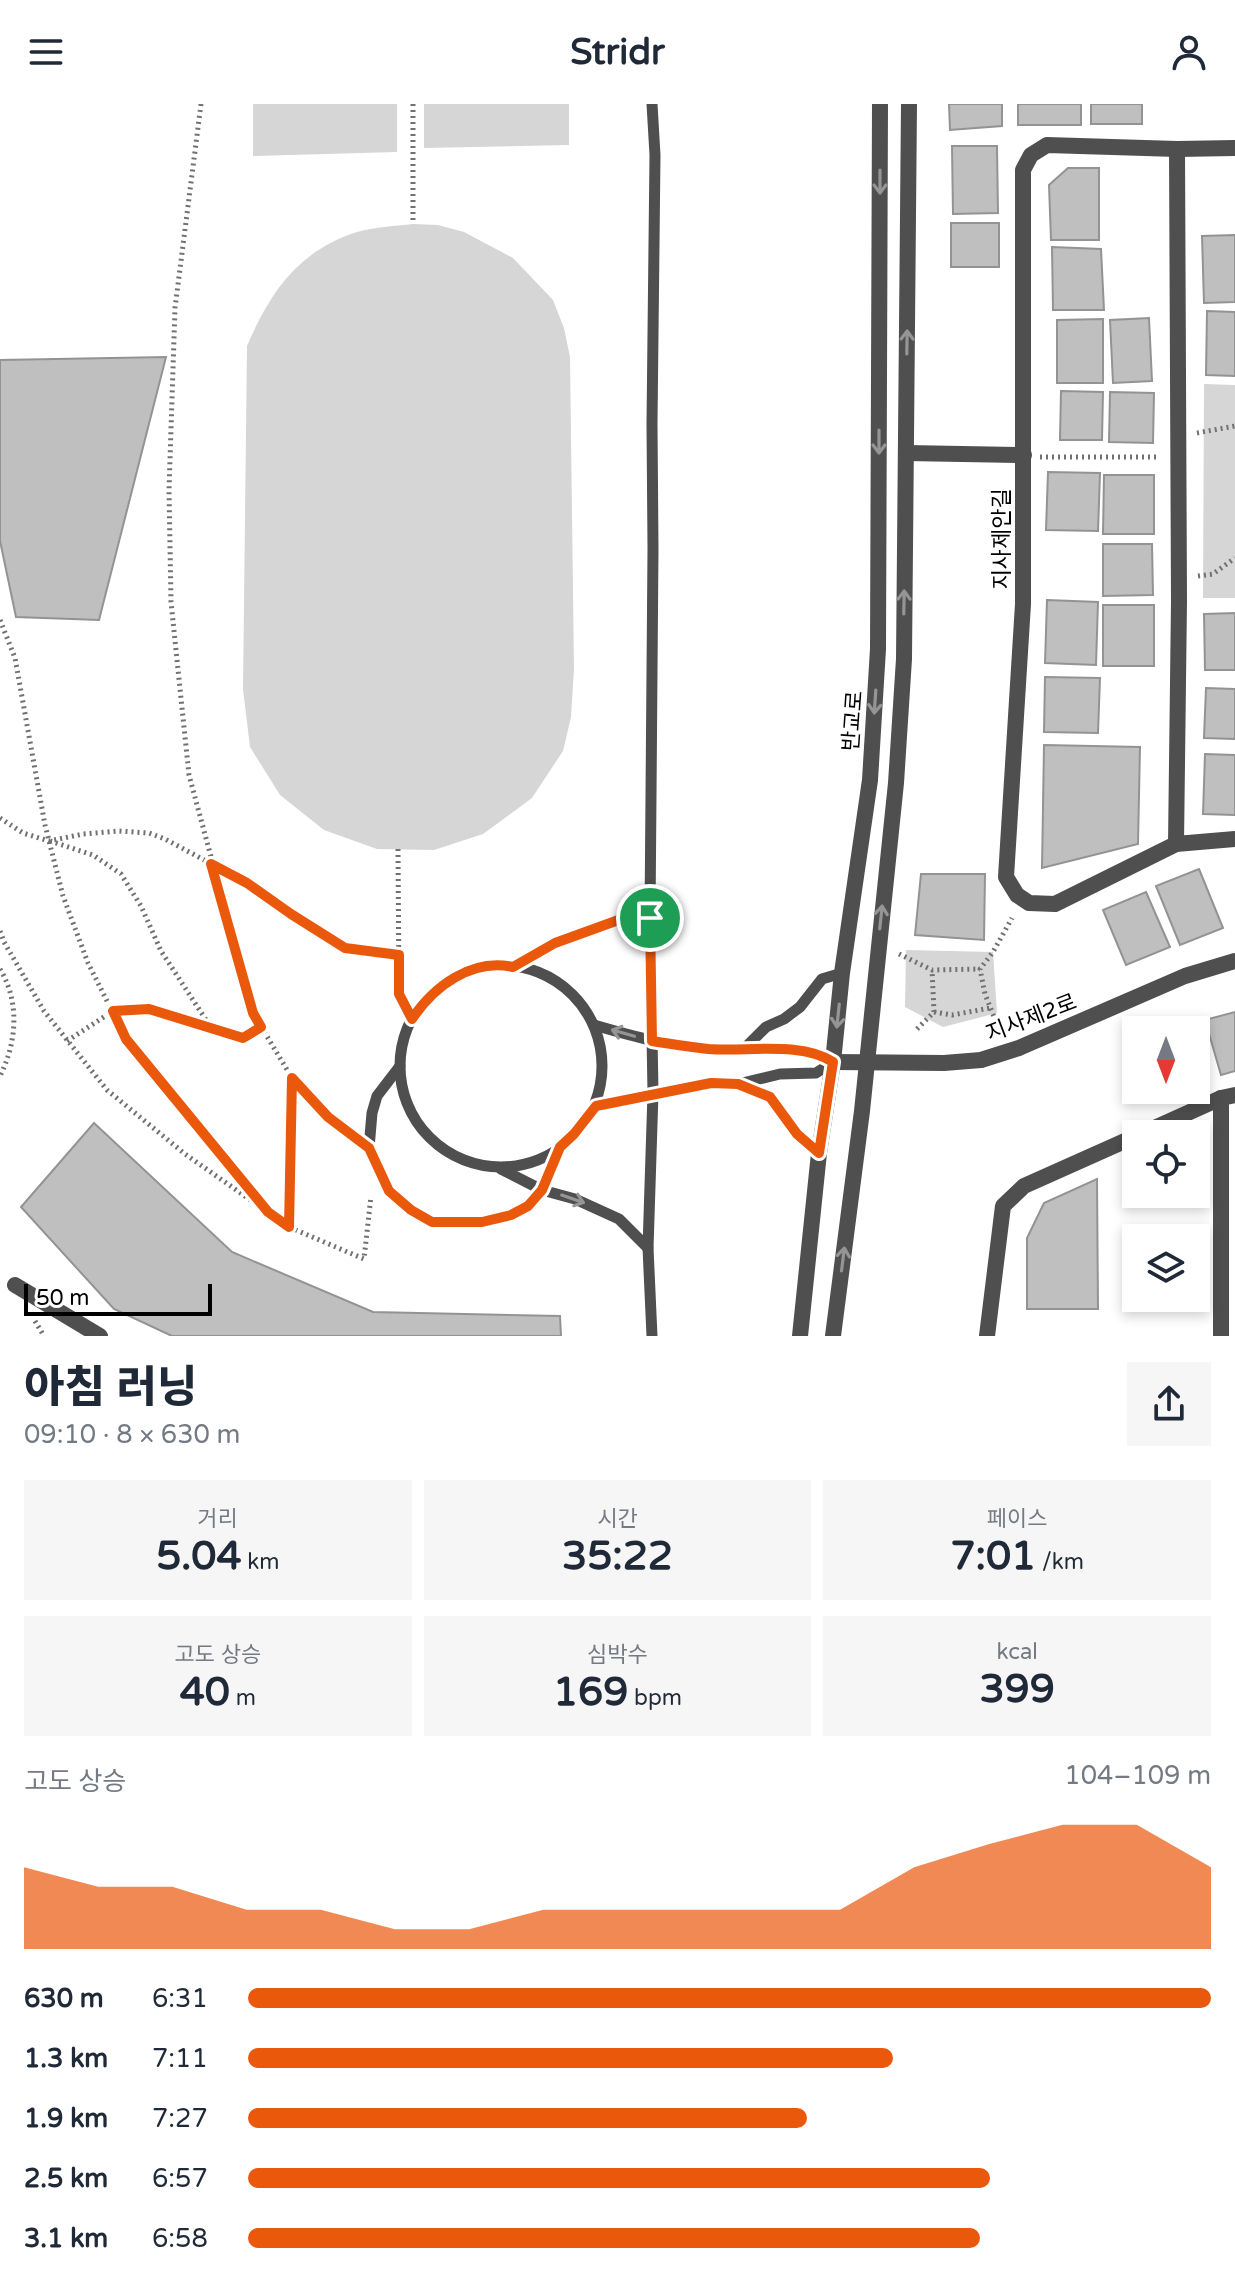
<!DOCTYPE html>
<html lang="ko">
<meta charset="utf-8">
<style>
body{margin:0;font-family:"Varela Round","Noto Sans KR",sans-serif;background:#f6f6f7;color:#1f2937;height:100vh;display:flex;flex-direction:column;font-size:30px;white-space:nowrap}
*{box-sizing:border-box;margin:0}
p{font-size:26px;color:#747a83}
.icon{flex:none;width:44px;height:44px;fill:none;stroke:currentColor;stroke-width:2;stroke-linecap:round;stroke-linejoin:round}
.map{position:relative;height:1232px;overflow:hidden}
.side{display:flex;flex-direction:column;background:#fff;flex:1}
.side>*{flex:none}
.needle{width:52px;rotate:180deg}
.tools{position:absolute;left:1122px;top:912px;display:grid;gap:16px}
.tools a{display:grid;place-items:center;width:88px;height:88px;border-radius:0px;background:#fff;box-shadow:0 4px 12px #0003;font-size:40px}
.scale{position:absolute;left:24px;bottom:20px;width:188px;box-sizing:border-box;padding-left:8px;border:4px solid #000;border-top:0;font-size:22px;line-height:28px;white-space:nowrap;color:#000;-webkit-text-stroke:6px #fff;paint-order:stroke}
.pin{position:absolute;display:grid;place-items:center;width:68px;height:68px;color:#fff;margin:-34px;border:4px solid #fff;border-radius:50%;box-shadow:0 2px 8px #0007}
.round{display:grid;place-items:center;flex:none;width:84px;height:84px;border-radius:0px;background:#f6f6f7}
.summary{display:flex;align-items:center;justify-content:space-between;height:136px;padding:0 24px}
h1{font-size:44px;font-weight:800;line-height:60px}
.metrics{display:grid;grid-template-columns:repeat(3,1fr);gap:12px;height:136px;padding:8px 24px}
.metrics div{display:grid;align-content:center;border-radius:0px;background:#f6f6f7;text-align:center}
.metrics b{font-size:40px;font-weight:800}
.metrics small{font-size:22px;font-weight:400}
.metrics p{font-size:22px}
.chart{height:224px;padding:16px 24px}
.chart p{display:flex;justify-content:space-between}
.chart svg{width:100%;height:144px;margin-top:8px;fill:#ea580c;opacity:.7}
ul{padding:0 24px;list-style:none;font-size:26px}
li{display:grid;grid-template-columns:128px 96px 1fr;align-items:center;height:60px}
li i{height:20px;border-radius:10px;background:#ea580c}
header{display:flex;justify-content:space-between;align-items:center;height:104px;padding:0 24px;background:#fff;font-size:36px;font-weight:800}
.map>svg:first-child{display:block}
</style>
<header><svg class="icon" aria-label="menu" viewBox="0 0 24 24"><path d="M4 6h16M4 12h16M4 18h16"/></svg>Stridr<svg class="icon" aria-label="person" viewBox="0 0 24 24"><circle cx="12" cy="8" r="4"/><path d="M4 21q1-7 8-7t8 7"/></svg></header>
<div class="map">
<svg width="1235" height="1232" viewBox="0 0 1235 1232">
<rect width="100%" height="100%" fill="#fff"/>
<g fill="#d6d6d6">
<path d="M253 0H397V48L253 52Z"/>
<path d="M424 0H569V41L424 44Z"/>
<path d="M413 120 438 121 464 128 513 154 553 196 564 224 570 253 574 565 571 613 563 647 532 694 483 730 434 746 377 745 324 726 280 691 250 643 243 585 247 242C270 188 298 147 357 128 375 123 395 122 413 120Z"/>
<path d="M1204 280 1235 281V494H1203Z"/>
<path d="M906 846 993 848 997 909 943 923 905 903Z"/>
</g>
<g fill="#bfbfbf" stroke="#939393" stroke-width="2">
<path d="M949 0H1002V22L950 26Z"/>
<rect x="1018" y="0" width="63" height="21"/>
<rect x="1091" y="0" width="51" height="20"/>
<path d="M952 42H997L998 109 953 110Z"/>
<path d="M1068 64H1099V136H1051L1049 81Z"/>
<rect x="951" y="119" width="48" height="44"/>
<path d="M1235 131V198L1204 199 1202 132Z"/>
<path d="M1052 143 1101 145 1104 206H1053Z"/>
<path d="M1207 207 1235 208V272L1206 271Z"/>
<path d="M1149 214 1152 277 1113 279 1110 216Z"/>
<path d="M1103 215V279H1057V216Z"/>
<path d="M166 253 99 516 16 513 0 437V256Z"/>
<path d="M1061 287 1103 288 1102 336H1060Z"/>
<path d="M1110 288 1154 289 1153 339 1109 338Z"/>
<path d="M1048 368 1100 369 1098 427 1046 426Z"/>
<path d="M1104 371H1154V430H1103Z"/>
<path d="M1103 440H1152L1153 491 1103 492Z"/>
<path d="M1047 496 1098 498 1096 561 1045 559Z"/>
<rect x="1103" y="501" width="51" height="61"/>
<path d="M1235 509V566H1205L1204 510Z"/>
<path d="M1045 573 1100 574 1098 629 1044 628Z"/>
<path d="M1206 584 1235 585V635L1204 634Z"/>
<path d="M1044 641 1140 643 1138 740 1042 764Z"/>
<path d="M1205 650 1235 651V711L1203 710Z"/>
<path d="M1199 765 1223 824 1180 841 1156 782Z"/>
<path d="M921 770H985L984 836 915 831Z"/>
<path d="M1146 788 1170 843 1126 861 1103 806Z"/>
<path d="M1235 908V967L1221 971 1205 916Z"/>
<path d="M94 1019 232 1148 373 1208 560 1212 561 1232H172L114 1205 21 1103Z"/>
<path d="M1097 1075 1098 1205H1027V1134L1044 1099Z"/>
</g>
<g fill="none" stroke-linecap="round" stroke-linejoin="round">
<g stroke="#717171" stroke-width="5" stroke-dasharray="2 4" stroke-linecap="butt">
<path d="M201 0 175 204 169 386 171 498 189 671 253 909 292 974 328 1013 355 1033"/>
<path d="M413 0V120"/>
<path d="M1197 329 1235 322"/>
<path d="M1040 353H1159"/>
<path d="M1198 472 1213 470 1235 454"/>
<path d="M0 516 15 554 45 721 63 792 88 859 126 935 268 1108"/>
<path d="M0 714 23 729 49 737 83 730 118 727 149 729 165 735 247 779 345 844 399 851"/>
<path d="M50 737 93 751 121 770 141 802 161 847 210 922"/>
<path d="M398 745 399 890 412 915"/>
<path d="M0 827 4 838 44 907 107 986 185 1050 289 1123"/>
<path d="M899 850 932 866 980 865"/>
<path d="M0 865C20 898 17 938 0 972"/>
<path d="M934 908 952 911 990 904"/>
<path d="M998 923 985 890 980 865 993 848 1012 814"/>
<path d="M917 925 934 908 932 866"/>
<path d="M67 937 113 907 149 905 243 934 261 923"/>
<path d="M292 974 289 1123 364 1155 371 1092"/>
<path d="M35 1217 44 1232"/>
</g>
<g stroke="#4f4f4f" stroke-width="11">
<path d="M652 0 655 51 652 320 653 445 650 814 653 989 648 1144 652 1232"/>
<circle cx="501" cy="962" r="101"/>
<path d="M513 863 555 839 624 814H650"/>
<path d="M594 921C632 932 671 943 711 945 747 947 802 938 833 958L816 969 780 970 738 980 711 979 596 1002"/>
<path d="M744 945 766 923 784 915 800 903 822 875 842 869"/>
<path d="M400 962 377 992 372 1009 369 1044 389 1087 411 1106 432 1118H482L511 1111 528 1102 542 1086 560 1043"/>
<path d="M739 980 770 993 797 1030 819 1049"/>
<path d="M501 1065 542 1086 575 1095 619 1115 648 1144"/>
</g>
<path stroke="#4f4f4f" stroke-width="16" d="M15 1181 100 1232"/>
<g stroke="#4f4f4f" stroke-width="16">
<path d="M1235 44 1177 45 1047 41 1031 51 1023 66V500L1006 773 1017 791 1029 799 1055 800 1176 740 1235 735"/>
<path d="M906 349 1024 351"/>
<path d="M1176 740 1179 497 1177 45"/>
<path d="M833 958 944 959 981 956 1019 944 1185 872 1235 857"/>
<path d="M1221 994V1232"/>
<path d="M1141 1030 1221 994 1235 991"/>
<path d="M987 1232 1003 1102 1024 1082 1136 1032"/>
</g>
<g stroke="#4f4f4f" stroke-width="16">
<path d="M800 1232 819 1049 833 958 842 869 870 676 878 545 880 0"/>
<path d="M833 1232 862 1007 896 679 904 555 909 0"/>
</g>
</g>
<defs><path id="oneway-shaft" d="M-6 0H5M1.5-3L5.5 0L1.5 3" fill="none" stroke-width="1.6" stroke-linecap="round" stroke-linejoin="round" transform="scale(2)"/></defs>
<g stroke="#959595">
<use href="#oneway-shaft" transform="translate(880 78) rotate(90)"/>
<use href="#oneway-shaft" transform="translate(907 238) rotate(-89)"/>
<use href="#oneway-shaft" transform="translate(879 338) rotate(90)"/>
<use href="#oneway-shaft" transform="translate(904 498) rotate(-89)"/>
<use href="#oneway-shaft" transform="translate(875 598) rotate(94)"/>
<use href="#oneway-shaft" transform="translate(881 813) rotate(-84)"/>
<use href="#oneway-shaft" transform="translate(838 912) rotate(96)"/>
<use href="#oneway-shaft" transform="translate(623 929) rotate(-164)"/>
<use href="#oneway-shaft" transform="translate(573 1095) rotate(19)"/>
<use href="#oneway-shaft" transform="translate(843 1155) rotate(-83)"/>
</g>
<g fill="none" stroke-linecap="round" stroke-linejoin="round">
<g stroke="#fff" stroke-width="16">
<path id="route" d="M211 760 247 779 291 810 345 844 399 851V890L412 915C434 882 472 854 513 863L555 839 624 814H650L652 937C671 940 690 943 709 945 747 948 801 937 833 958L819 1049 797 1030 770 993 738 980 711 979 596 1002 574 1030 560 1043 542 1086 528 1102 511 1111 482 1118H432L411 1106 389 1087 369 1044 328 1013 292 974 289 1123 268 1108 126 935 113 907 149 905 243 934 261 923 253 909Z"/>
</g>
<use href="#route" stroke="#ea580c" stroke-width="10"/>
</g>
<g text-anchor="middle" stroke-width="8" stroke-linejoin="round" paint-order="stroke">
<g font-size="22" fill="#000" stroke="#fff">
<text transform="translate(1001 435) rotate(-90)" y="8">지사제안길</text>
<text transform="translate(852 617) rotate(-86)" y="8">반교로</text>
<text transform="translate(1031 913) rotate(-21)" y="8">지사제2로</text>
</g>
</g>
</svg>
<div class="tools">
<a><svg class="needle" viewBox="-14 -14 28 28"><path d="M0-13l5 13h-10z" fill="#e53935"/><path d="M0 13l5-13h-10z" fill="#747a83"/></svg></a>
<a><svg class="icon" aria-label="locate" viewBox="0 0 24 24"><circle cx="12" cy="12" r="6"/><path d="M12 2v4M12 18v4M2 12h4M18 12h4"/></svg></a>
<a><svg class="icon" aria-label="layers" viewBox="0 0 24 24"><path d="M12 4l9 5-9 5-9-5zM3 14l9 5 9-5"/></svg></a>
</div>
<div class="scale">50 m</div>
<div class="pin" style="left:650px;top:814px;background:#1e9e55"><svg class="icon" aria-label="arrive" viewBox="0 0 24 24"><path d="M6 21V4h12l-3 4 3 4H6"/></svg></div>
</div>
<section class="side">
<div class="summary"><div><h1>아침 러닝</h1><p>09:10 · 8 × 630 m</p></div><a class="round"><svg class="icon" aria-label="share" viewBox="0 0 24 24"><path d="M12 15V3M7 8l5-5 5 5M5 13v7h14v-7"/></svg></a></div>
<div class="metrics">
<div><p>거리</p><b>5.04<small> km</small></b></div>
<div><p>시간</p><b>35:22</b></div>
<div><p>페이스</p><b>7:01<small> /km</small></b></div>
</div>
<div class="metrics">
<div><p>고도 상승</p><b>40<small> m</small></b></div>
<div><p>심박수</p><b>169<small> bpm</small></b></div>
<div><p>kcal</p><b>399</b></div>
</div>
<div class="chart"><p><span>고도 상승</span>104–109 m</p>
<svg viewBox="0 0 160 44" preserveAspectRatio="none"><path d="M0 44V19L10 25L20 25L30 32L40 32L50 38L60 38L70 32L80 32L90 32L100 32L110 32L120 19L130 12L140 6L150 6L160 19V44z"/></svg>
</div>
<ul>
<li><b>630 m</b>6:31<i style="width:100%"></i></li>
<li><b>1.3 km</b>7:11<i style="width:67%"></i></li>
<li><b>1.9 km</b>7:27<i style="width:58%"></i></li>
<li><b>2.5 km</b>6:57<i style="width:77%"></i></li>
<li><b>3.1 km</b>6:58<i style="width:76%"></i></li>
</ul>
</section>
